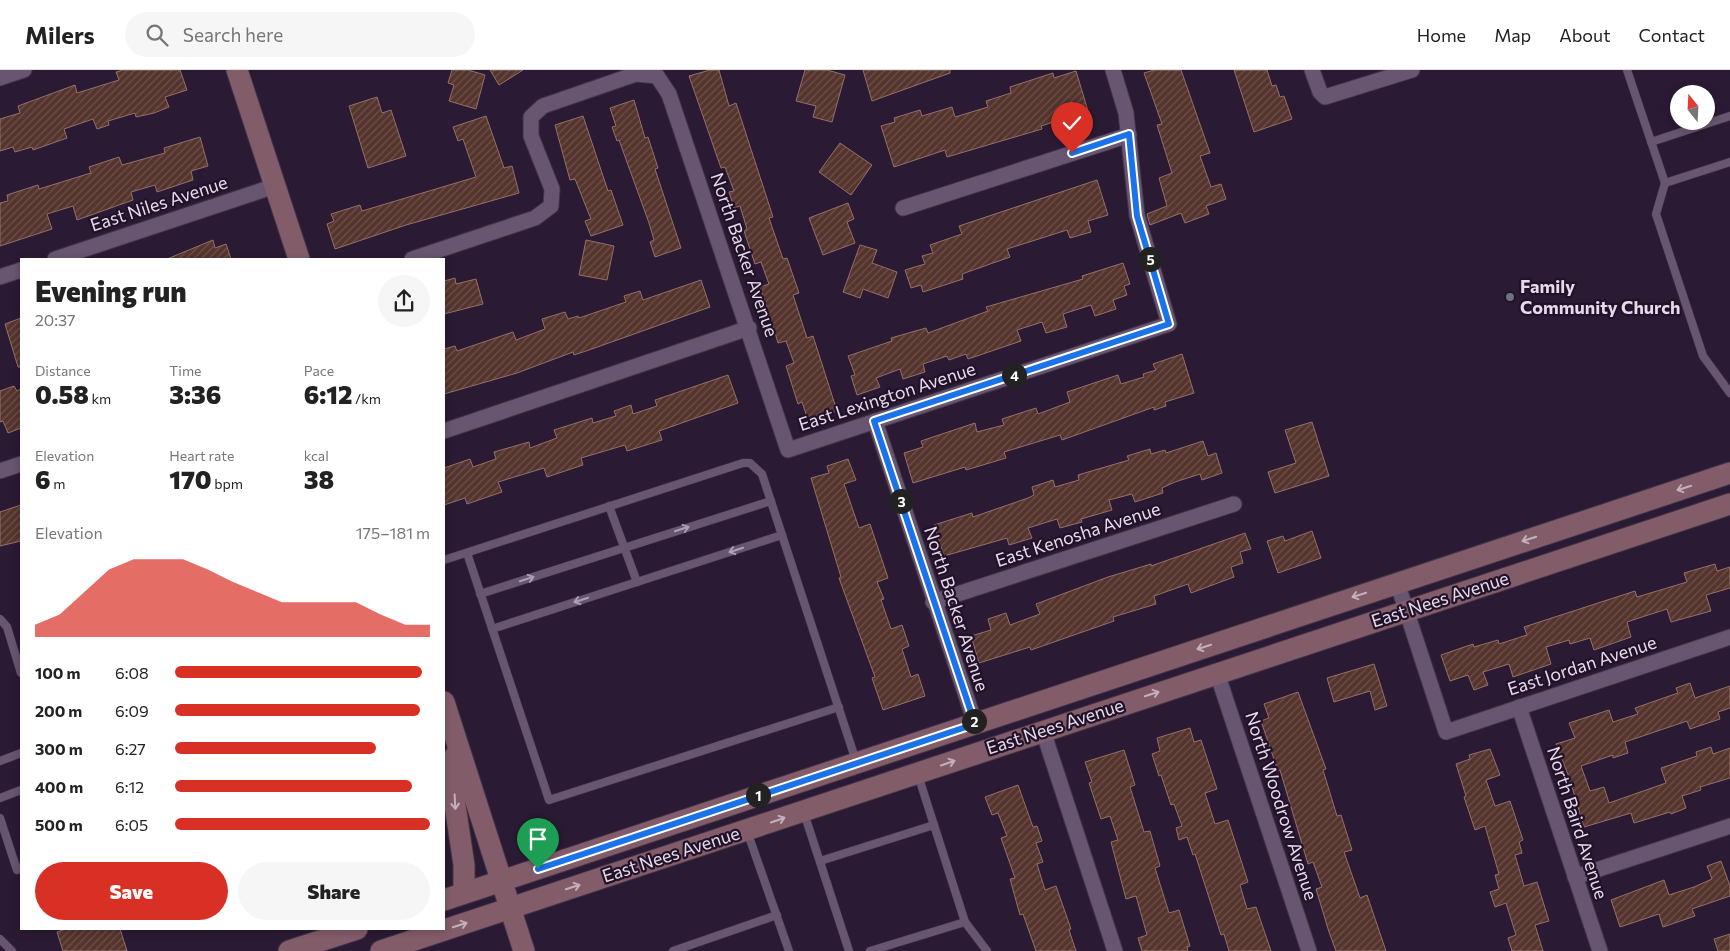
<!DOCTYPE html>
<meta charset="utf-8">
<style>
body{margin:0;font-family:Commissioner,sans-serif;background:#f6f6f6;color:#222;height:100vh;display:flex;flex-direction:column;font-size:19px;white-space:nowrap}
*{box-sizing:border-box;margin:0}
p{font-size:16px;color:#767676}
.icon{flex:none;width:28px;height:28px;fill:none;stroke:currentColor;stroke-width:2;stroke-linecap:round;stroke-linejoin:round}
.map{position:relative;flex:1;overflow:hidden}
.details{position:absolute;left:20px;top:188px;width:425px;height:672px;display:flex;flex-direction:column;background:#fff;border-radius:0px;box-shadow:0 2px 8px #0003}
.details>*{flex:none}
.needle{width:32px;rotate:342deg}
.tools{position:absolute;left:1670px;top:15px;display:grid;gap:10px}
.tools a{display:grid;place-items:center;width:45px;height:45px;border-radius:50%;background:#fff;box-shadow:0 2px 8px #0003;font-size:25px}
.pin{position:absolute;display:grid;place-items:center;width:42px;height:42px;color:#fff;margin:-51px -21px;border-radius:50% 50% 50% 0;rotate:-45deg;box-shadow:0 0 5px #0007}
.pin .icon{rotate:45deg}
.km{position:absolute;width:25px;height:25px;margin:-12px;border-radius:50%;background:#222;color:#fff;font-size:14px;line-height:25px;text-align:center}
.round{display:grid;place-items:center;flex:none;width:52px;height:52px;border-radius:26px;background:#f6f6f6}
.summary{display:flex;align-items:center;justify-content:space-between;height:85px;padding:0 15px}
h1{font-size:28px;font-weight:800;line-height:38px}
.figures{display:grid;grid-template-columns:repeat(3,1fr);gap:8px;height:85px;padding:5px 15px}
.figures div{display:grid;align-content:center}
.figures b{font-size:25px;font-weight:800}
.figures small{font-size:14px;font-weight:400}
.figures p{font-size:14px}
.chart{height:140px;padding:10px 15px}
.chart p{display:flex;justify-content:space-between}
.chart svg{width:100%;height:90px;margin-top:5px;fill:#d93025;opacity:.7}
.button{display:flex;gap:10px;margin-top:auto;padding:10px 15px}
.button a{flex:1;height:58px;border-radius:30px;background:#d93025;color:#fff;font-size:20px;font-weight:800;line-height:58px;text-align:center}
.button a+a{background:#f6f6f6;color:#222}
ul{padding:0 15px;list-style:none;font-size:16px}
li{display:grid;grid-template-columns:80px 60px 1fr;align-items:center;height:38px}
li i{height:12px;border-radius:6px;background:#d93025}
header{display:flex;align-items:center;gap:30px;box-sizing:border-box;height:70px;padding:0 25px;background:#fff;border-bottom:1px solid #e0e0e0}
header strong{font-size:24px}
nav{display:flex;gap:28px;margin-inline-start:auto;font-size:18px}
.search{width:350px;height:45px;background:#f6f6f6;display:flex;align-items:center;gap:12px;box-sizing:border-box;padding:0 18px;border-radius:28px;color:#767676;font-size:19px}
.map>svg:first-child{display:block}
</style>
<header>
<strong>Milers</strong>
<div class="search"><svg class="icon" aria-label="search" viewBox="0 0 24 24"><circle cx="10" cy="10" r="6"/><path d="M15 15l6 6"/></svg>Search here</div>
<nav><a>Home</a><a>Map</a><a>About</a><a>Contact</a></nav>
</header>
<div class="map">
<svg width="1730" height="881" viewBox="0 0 1730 881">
<defs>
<pattern id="building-hatch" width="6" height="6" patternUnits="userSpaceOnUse" patternTransform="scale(1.25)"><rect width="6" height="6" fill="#55342d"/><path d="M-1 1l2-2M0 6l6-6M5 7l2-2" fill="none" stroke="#6d514c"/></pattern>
</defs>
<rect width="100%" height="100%" fill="#2a1a33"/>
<g fill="url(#building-hatch)" stroke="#957068">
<path d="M123 0H180L187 20 165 27 169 37 154 43 136 47 135 43 108 51 109 55 97 59 93 49 64 59 67 68 33 80 32 77 15 82 13 77 0 81V49L20 43 18 36 75 15 77 23 119 10 116 2Z"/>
<path d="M452 0H468L485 5 476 39 449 31 454 15 448 13Z"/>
<path d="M490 0H523L499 15Z"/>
<path d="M710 0H719L729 36 736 33 773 147 769 148 783 189 787 188 799 223 793 225 807 268 813 266 837 341 808 350 802 332 798 334 786 296 794 293 786 271 778 273 773 256 768 257 764 242 768 241 760 217 769 214 761 192 755 194 744 161 747 159 740 136 734 138 729 122 734 121 725 97 721 98 689 6Z"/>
<path d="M805 0H827L845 5 832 52 813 47 816 36 796 31Z"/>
<path d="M863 0H950V3L872 31Z"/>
<path d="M1154 0H1181L1210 83 1200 86 1211 117 1221 114 1226 129 1206 136 1209 144 1185 153 1181 143 1150 155 1147 144 1167 136 1159 108 1172 103 1157 55 1162 54 1144 3Z"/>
<path d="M1234 0H1267L1272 16 1276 15 1280 27 1284 26 1292 49 1254 62Z"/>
<path d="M1076 1 1088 41 1041 56 1042 59 947 87 945 80 894 97 881 56 895 52 894 48 920 40 922 46 952 37 955 47 988 37 986 31 1011 23 1010 17 1053 3 1054 8Z"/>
<path d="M377 27 382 43 391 40 406 86 368 98 349 36Z"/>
<path d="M634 30 645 68 648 67 658 98 655 99 681 178 655 187 650 172 654 170 649 153 619 70 617 71 612 57 616 56 610 38Z"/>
<path d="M486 46 504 98 512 96 519 123 406 155 335 179 327 154 334 151 331 144 360 135 362 141 476 107 463 69 458 71 453 57Z"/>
<path d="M583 46 608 121 611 120 623 155 591 166 585 151 591 149 575 109 570 110 555 55Z"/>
<path d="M200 67 208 96 191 101 193 110 157 122 155 115 131 122 133 130 77 150 73 136 47 144 52 159 0 176V133L8 131 7 125 38 115 39 119 91 103 89 97 119 87 122 95 165 83 164 78Z"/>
<path d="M840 73 872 95 851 125 819 102Z"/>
<path d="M1097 110 1108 145 1088 151 1091 162 1070 168 1067 160 1007 179 1010 187 962 204 963 209 923 222 921 215 911 218 905 200 925 194 922 186 933 183 930 175 962 164 959 156Z"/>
<path d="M848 133 854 149 847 152 855 173 823 185 809 148Z"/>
<path d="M213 170 215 178 226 174 231 189H167Z"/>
<path d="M586 170 614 176 607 210 579 205Z"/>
<path d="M860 175 877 180 872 193 897 202 888 228 863 219 860 228 843 222Z"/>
<path d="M1123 193 1130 214 1124 216 1127 225 1113 230 1116 239 1095 246 1091 235 1063 244 1067 257 1046 263 1042 252 1017 260 1021 271 968 289 966 284 949 290 947 286 923 294 925 302 903 309 900 299 876 308 880 317 857 325 851 306 855 305 848 286 892 271 891 268 926 258 928 263 988 241 986 237 1083 209 1082 206Z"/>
<path d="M455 208 456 214 476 209 483 234 444 244V211Z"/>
<path d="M701 210 710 237 589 280 574 285 573 282 517 303 444 324V279L455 276 457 281 513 262 516 270 545 259 542 249 565 242 568 249 578 246 579 248 626 232 624 226 640 221 643 230Z"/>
<path d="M21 248V297H18L5 254Z"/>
<path d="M1182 284 1194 323 1165 332 1166 336 1154 340V337L1062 370 1060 365 1004 382 1006 388 966 400 965 397 913 413 904 383 923 377 921 371 975 353 977 362 1004 355 1002 349 1036 338 1038 344 1070 332 1067 322 1118 305 1121 314 1144 307 1143 304 1156 300 1153 294Z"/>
<path d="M728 305 738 333 659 361 662 370 627 381 625 375 581 388 583 395 547 407 544 398 498 412 502 422 467 434 465 428 444 435V398L470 389 473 397 496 389 494 382 529 372 530 378 557 368 554 360 592 348 593 353 616 346 614 341 631 335 633 344 657 336 655 330Z"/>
<path d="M14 316 17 321 21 319V358L8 363 3 351 0 352V321Z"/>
<path d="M1312 352 1329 406 1275 423 1268 402 1296 393 1285 360Z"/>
<path d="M1203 371 1208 386 1216 383 1222 403 1202 410 1200 404 1175 412 1162 418 1163 423 1135 432 1132 424 1109 430 1112 440 1081 449 1082 452 1060 458 1057 449 1028 458 1032 468 1009 475 1007 468 944 486 934 455 972 443 973 447 1028 428 1034 425 1032 417 1053 410 1055 417 1079 410 1078 405 1129 390 1127 386 1150 379 1151 384 1165 380 1166 383Z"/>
<path d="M848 389 856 410 844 414 859 458 870 454 888 508 877 512 884 529 881 530 891 559 902 555 909 576 902 579 911 607 918 604 925 626 883 640 872 608 875 607 839 508 841 507 811 408 829 403 827 396Z"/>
<path d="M21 435V471L0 476V442Z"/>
<path d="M1312 461 1321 488 1278 503 1267 471 1283 466 1285 471Z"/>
<path d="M1245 463 1251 479 1240 482 1243 493 1231 497 1234 507 1191 523 1188 514 1154 526 1156 534 1113 547 1114 551 1031 580 1030 577 979 593 971 566 991 560 988 549 1006 543 1010 555 1040 544 1036 534 1108 507 1151 494V496Z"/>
<path d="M1715 494 1717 501 1730 497V518L1706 525 1711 541 1671 552 1667 539 1642 547 1627 552 1631 567 1594 580 1590 568 1570 574 1569 570 1546 577 1551 594 1513 607 1509 594 1483 602 1488 615 1474 620 1468 605 1450 611 1441 585 1473 574 1474 577 1498 570 1499 574 1527 565 1524 557 1635 521 1637 527 1687 512 1684 503Z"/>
<path d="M1374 594 1387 636 1375 640 1370 621 1334 632 1327 608Z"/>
<path d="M1690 613 1695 628 1730 616V638L1718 642 1720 649 1690 659 1687 651 1625 672 1628 683 1613 688V685L1581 696 1590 721 1604 717 1609 733 1666 713 1661 698 1697 686 1696 682 1711 677 1713 684 1730 678V708L1700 717 1701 720 1682 726 1686 738 1671 744 1670 742 1634 753 1631 743 1584 757 1569 707 1556 674 1575 668 1569 653 1609 640 1613 652 1638 644 1635 638 1678 623 1676 618Z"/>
<path d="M1298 622 1326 699 1323 700 1337 746 1341 745 1352 780 1344 782 1360 828 1367 825 1386 881H1336L1329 862 1316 819 1322 817 1313 792 1308 794 1280 700 1278 701 1261 651 1269 648 1264 634Z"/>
<path d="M1190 658 1194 672 1201 670 1217 719 1205 723 1215 754 1228 750 1248 812 1240 815 1247 839 1256 837 1271 881H1229L1224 864 1221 865 1195 784 1193 785 1187 767 1179 770 1176 758 1182 756 1174 734 1171 735 1161 705 1159 706 1152 684 1160 681 1157 668Z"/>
<path d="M1490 679 1500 705 1486 710 1495 736 1510 731 1523 770 1519 772 1522 783 1515 785 1524 816 1537 812 1549 851 1535 855 1543 881H1512L1508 868 1516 865 1506 833 1495 837 1490 822 1499 819 1495 805 1499 804 1485 756 1475 760 1464 727 1466 726 1456 694 1470 689 1469 685Z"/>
<path d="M1124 680 1135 715 1130 717 1144 762 1150 761 1160 796 1155 798 1169 843 1179 840 1190 876 1187 877 1188 881H1142L1138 868 1147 865 1136 826 1126 829 1111 772 1118 770 1110 746 1101 749 1089 713 1092 712 1085 692Z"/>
<path d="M1018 715 1033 757 1037 756 1042 771 1036 773 1043 792 1037 794 1045 820 1056 816 1071 859 1069 860 1076 881H1036L1023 844 1020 845 1010 809 1015 808 1001 768 1007 766 998 743 992 745 985 727Z"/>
<path d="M1721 791 1730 816V826L1692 839 1695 846 1663 857 1659 844 1620 857 1611 830 1664 810 1669 825 1694 817 1712 809 1707 796Z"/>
<path d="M66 859H120L127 881H63L57 862Z"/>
<path d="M1730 864V881H1718L1714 869Z"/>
</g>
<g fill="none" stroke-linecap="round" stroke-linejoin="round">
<g stroke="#413448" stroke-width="9">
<g id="lane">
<path d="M1627 0 1665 113 1656 144 1703 286 1730 323"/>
<path d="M1651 72 1730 46"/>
<path d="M1665 113 1730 92"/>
<path d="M609 436 637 512"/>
<path d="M467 483 549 730 839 637"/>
<path d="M444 490 743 393H750L762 404 856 691"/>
<path d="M480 524 771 431"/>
<path d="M0 549 7 557 21 603"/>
<path d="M492 559 782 465"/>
<path d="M0 691 21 683"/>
<path d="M0 728 21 720"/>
<path d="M804 743 849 881"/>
<path d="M0 748 17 800 21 798"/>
<path d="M747 761 789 881"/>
<path d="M820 791 934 755"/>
<path d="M965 852 987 881"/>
<path d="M0 869 12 881"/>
<path d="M673 881 777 845"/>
<path d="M870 881 965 852 918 705"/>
</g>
</g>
<g stroke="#413448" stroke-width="17">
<g id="street">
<path d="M1312 0 1320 22 1325 27 1412 0"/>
<path d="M0 8 24 0"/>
<path d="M903 138 1129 65"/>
<path d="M55 189 275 116"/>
<path d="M412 189 535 148 551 136 552 119 531 66V47L543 36 636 4 657 6 669 24 788 380 1169 254 1137 145 1126 43 1113 0"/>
<path d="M0 207 21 200"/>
<path d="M875 351 975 653"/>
<path d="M444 361 749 258"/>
<path d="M0 401 21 394"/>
<path d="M1397 512 1446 662 1730 567"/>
<path d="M933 532 1234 434"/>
<path d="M1217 603 1309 881"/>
<path d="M1519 637 1600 881"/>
<path d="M1043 661 1115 881"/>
<path d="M1575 807 1730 756"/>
</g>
</g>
<g stroke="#413448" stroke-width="23">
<g id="secondary">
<path d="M237 0 299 189"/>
<path d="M444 632 524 881"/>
<path d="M455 686V735L464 795V823"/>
<path d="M444 830 1730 403"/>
<path d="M289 881 357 859"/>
<path d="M381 881 1730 434"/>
</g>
</g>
<use href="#lane" stroke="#675571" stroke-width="8"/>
<use href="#street" stroke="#675571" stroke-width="15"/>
<use href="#secondary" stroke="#835c69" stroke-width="21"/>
</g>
<defs><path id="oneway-shaft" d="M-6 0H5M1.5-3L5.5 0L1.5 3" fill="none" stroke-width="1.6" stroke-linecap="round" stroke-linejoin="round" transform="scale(1.25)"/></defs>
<g stroke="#c3afbe">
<use href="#oneway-shaft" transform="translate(1684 418) rotate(162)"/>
<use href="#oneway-shaft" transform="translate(1529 469) rotate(162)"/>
<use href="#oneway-shaft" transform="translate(1359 525) rotate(162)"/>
<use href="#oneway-shaft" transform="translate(1204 577) rotate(162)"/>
<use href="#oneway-shaft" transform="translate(1152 624) rotate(-18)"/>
<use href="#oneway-shaft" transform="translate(948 693) rotate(-19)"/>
<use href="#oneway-shaft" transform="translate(455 732) rotate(87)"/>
<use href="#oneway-shaft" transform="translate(778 750) rotate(-19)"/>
<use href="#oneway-shaft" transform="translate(573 817) rotate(-18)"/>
<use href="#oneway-shaft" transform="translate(460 855) rotate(-18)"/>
</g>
<g stroke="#ac9fb4">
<use href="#oneway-shaft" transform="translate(682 459) rotate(-18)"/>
<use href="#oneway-shaft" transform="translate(736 480) rotate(162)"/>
<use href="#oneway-shaft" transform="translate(527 509) rotate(-18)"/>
<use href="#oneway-shaft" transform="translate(581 530) rotate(162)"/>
</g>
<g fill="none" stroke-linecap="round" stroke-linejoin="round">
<g stroke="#fff" stroke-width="10">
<path id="route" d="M538 799 975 654 874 351 1169 254 1137 146 1129 64 1072 83"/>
</g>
<use href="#route" stroke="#1a73e8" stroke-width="6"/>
</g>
<circle fill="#6b7280" stroke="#211129" stroke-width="2" cx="1510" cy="227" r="5"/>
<g text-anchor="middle" stroke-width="4.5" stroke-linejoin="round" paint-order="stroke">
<g font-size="18" fill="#e5dbeb" stroke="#211129">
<text transform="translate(159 134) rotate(-18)" y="6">East Niles Avenue</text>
<text transform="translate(744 185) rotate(71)" y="6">North Backer Avenue</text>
<text transform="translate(887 327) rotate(-18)" y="6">East Lexington Avenue</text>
<text transform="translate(1078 465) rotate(-18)" y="6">East Kenosha Avenue</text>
<text transform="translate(1440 530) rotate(-18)" y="6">East Nees Avenue</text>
<text transform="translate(956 539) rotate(72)" y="6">North Backer Avenue</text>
<text transform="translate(1582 596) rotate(-18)" y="6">East Jordan Avenue</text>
<text transform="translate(1055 657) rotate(-18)" y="6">East Nees Avenue</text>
<text transform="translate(1281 736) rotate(72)" y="6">North Woodrow Avenue</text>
<text transform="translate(1577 753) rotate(72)" y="6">North Baird Avenue</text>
<text transform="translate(671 785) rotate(-18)" y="6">East Nees Avenue</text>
</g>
<g font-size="18" font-weight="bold" fill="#e5dbeb" stroke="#211129" text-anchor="start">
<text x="1520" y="223">Family<tspan x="1520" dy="21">Community Church</tspan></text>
</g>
</g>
</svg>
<div class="tools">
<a><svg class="needle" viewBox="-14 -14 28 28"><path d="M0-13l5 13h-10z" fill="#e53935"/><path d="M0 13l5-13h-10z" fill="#767676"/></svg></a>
</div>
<div class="pin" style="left:538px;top:799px;background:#1e9e55"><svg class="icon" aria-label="arrive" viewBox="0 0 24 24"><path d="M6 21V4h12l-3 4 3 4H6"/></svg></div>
<div class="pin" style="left:1072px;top:83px;background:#d93025"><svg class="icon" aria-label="check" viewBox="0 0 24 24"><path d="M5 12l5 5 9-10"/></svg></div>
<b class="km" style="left:758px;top:725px">1</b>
<b class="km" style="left:974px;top:651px">2</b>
<b class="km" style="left:901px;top:431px">3</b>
<b class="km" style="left:1014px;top:305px">4</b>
<b class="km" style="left:1150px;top:189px">5</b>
<section class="details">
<div class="summary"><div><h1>Evening run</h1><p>20:37</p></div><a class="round"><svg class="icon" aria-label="share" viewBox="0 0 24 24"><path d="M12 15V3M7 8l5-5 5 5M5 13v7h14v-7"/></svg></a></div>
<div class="figures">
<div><p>Distance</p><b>0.58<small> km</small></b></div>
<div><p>Time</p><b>3:36</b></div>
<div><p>Pace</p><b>6:12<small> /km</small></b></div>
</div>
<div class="figures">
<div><p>Elevation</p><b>6<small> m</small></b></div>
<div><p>Heart rate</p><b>170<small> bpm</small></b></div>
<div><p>kcal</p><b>38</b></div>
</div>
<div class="chart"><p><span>Elevation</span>175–181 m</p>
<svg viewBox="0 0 160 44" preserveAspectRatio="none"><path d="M0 44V38L10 33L20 22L30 11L40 6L50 6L60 6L70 11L80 17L90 22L100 27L110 27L120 27L130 27L140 33L150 38L160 38V44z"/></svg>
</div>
<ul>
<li><b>100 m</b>6:08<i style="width:97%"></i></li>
<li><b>200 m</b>6:09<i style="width:96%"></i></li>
<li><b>300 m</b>6:27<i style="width:79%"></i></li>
<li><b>400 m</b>6:12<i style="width:93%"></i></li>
<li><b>500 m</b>6:05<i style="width:100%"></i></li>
</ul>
<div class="button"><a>Save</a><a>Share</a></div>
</section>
</div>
